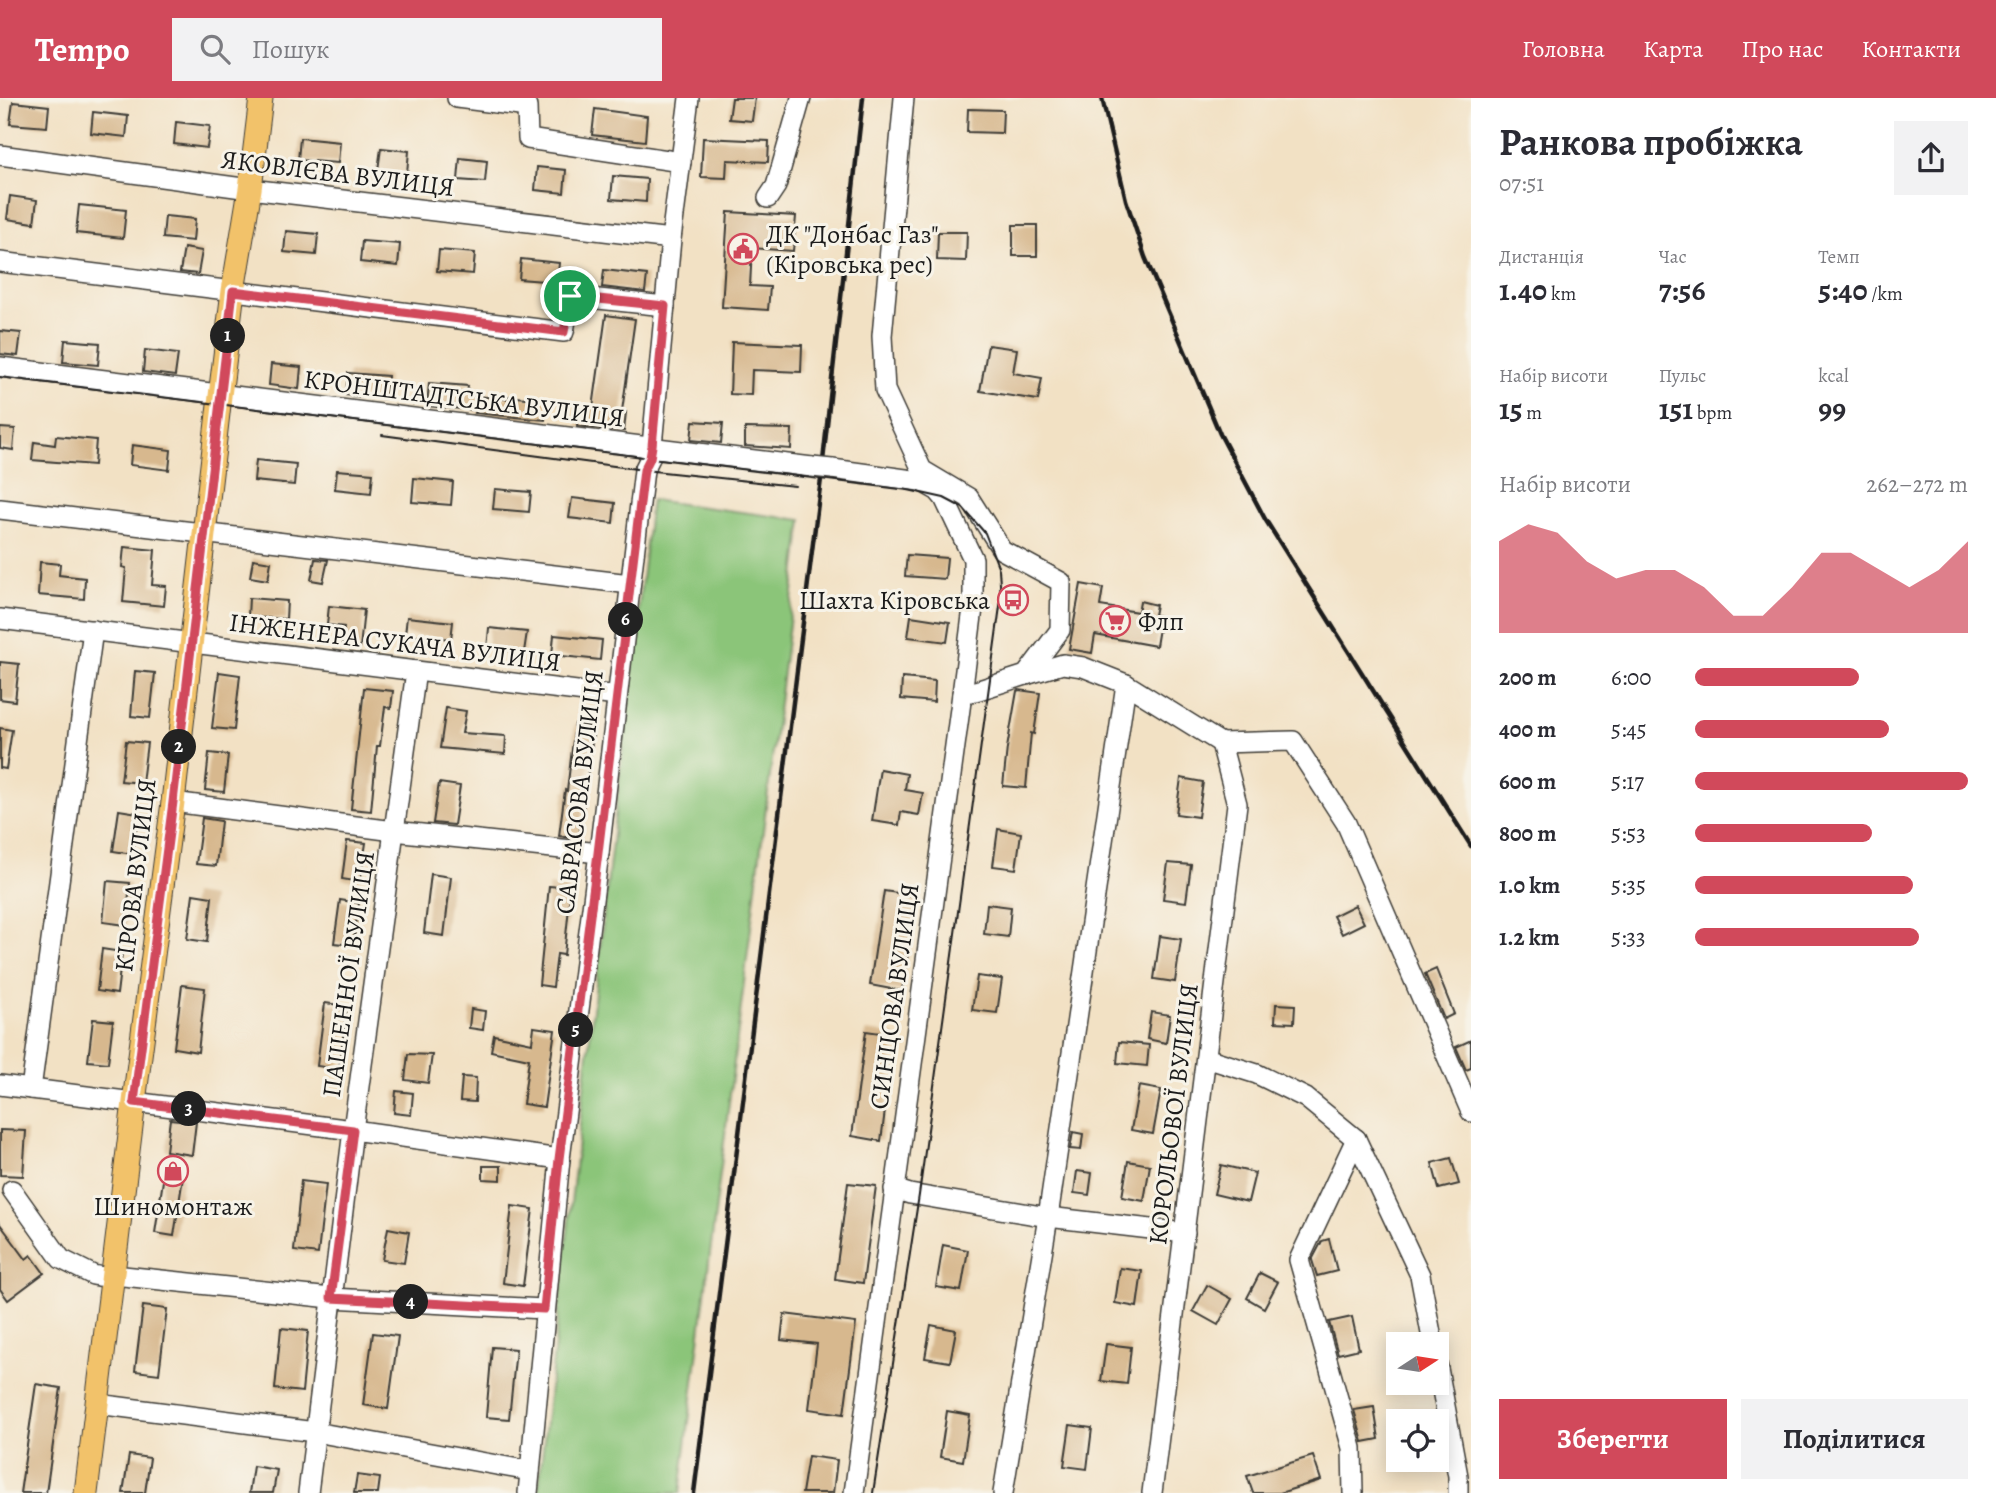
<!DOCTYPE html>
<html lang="uk">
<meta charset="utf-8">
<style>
body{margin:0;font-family:Alegreya,serif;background:#f2f2f3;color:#2b2b33;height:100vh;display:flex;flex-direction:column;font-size:26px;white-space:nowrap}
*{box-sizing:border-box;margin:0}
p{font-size:23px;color:#7c7c81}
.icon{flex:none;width:38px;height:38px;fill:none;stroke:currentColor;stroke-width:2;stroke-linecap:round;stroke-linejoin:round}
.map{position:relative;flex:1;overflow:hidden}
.details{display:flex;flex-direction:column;background:#fff;width:525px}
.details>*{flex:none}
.needle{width:46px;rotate:78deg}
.fabs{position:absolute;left:1386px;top:1234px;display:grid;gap:14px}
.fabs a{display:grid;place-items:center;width:63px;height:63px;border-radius:0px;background:#fff;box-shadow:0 4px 18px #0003;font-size:35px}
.pin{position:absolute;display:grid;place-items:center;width:60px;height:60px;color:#fff;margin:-30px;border:4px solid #fff;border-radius:50%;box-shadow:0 2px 7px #0007}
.km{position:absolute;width:35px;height:35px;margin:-18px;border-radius:50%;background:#222;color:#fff;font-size:19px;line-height:35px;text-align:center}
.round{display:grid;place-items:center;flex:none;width:74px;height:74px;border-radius:0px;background:#f2f2f3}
.headline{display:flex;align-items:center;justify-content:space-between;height:119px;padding:0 28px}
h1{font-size:38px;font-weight:700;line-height:52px}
.figures{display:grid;grid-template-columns:repeat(3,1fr);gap:10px;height:119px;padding:7px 28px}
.figures div{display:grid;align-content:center}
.figures b{font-size:30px;font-weight:700}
.figures small{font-size:19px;font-weight:400}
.figures p{font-size:19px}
.chart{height:196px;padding:14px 28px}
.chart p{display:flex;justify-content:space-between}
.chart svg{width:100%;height:126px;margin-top:7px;fill:#d1495b;opacity:.7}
.button{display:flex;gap:14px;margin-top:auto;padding:14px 28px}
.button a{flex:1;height:80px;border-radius:0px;background:#d1495b;color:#fff;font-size:28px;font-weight:700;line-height:80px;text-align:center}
.button a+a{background:#f2f2f3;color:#2b2b33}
ul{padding:0 28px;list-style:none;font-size:23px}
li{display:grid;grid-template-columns:112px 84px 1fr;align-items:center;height:52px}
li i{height:18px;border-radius:9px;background:#d1495b}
header{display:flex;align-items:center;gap:42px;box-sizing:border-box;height:98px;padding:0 35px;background:#d1495b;color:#fff}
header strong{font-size:33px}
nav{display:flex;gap:38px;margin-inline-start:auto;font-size:24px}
.search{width:490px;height:63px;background:#f2f2f3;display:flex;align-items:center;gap:18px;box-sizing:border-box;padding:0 24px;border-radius:0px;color:#7c7c81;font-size:26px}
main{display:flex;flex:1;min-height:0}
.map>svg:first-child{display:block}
</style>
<header>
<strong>Tempo</strong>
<div class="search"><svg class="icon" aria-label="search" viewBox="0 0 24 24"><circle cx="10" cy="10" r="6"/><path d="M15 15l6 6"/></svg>Пошук</div>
<nav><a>Головна</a><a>Карта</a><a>Про нас</a><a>Контакти</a></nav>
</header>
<main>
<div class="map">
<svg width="1471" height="1395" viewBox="0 0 1471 1395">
<rect width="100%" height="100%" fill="#f7f3e8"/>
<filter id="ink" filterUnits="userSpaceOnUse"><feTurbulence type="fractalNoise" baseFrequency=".0143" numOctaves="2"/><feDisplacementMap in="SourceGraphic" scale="14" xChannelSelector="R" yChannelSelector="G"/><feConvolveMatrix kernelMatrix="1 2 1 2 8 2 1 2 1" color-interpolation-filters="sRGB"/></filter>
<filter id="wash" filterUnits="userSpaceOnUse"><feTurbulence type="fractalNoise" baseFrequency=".00686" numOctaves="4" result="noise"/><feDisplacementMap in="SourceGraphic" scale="28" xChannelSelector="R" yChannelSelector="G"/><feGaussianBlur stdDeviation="1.57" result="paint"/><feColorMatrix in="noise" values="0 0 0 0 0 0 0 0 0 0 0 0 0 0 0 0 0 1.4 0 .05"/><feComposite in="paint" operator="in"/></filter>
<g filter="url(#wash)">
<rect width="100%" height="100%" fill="#f2e1c4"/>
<path fill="#8bc579" stroke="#54704a" stroke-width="2" d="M651 402 802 422 680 1395H538Z"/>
<g id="blocks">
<g fill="#d7b88e">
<path d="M732 0H755L752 23 729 21Z"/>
<path d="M13 4 49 8 47 29 10 26Z"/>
<path d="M595 11 647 18 645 43 592 37Z"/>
<path d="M968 11 1003 12 1002 35 967 34Z"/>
<path d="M93 14 128 18 126 39 91 35Z"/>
<path d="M176 24 210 28 207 50 174 46Z"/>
<path d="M300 40 340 44 338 65 298 62Z"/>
<path d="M703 40 769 43 768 64 727 62 726 80 701 79Z"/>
<path d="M381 50 409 53 407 75 378 72Z"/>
<path d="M460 60 487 63 485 84 458 82Z"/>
<path d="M537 69 566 72 564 95 535 92Z"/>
<path d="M613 78 647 81 646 104 611 101Z"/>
<path d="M10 98 37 102 34 125 7 121Z"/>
<path d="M79 107 126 112 123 140 76 135Z"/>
<path d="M728 114 796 118 793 153 752 150 750 188 770 189 768 212 722 209Z"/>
<path d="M165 118 195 121 193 143 163 140Z"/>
<rect x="1013" y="127" width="24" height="31"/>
<path d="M286 133 318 136 316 157 284 154Z"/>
<path d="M938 134H967L966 163 937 162Z"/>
<path d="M362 143 400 146 398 168 360 164Z"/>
<path d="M184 150 202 153 198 176 180 174Z"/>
<path d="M439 152 475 155 473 176 437 173Z"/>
<path d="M521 161 559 165 557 184 519 181Z"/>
<path d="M604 172 647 177 645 194 602 189Z"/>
<path d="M606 217 635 221 622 313 626 314 624 333 577 328 579 309 593 310Z"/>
<path d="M0 233 21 235 18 258 0 256Z"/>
<path d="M65 242 100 245 98 267 63 264Z"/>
<path d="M732 244 802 247 801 274 752 272 751 297 730 296Z"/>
<path d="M988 247 1017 251 1013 275 1042 280 1038 302 980 293Z"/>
<path d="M145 252 178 256 175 278 143 274Z"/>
<path d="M271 266 301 269 299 291 269 287Z"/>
<path d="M348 275 388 278 386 301 346 297Z"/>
<path d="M429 285 468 288 467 297 506 301V298L547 302 545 322 475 315 476 312 427 308Z"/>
<path d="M693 323 723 325 721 345 691 342Z"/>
<path d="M0 330 15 331 13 352 0 350Z"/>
<path d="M745 330 792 331 791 351 745 348Z"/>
<path d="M56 338 96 342 94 367 32 362 34 344 55 347Z"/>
<path d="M132 347 171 352 169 372 130 367Z"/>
<path d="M256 362 296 366 294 387 254 383Z"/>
<path d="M337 372 373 375 371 395 335 391Z"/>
<path d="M414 380 453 384 451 407 412 404Z"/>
<path d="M495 391 531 394 529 414 493 411Z"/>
<path d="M572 400 615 405 613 425 569 420Z"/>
<path d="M124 449 155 452 152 487 166 488 164 508 123 504 126 470 122 469Z"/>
<path d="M907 457 947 460 945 481 905 478Z"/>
<path d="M253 461 271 464 268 482 250 479Z"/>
<path d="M315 461 328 462 323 484 311 482Z"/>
<path d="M40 464 60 466 59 477 85 480 84 501 38 497Z"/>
<path d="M1081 486 1103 490 1100 508 1138 514 1140 503 1156 507 1154 517 1161 518 1156 548 1095 537 1092 555 1069 551Z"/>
<path d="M249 500 287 503 286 521 248 519Z"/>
<path d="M329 508 364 512 360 550 342 548 344 529 327 527Z"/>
<path d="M911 518 950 524 947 544 908 539Z"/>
<path d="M407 519 453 524 451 541 405 536Z"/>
<path d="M489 530 527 534 524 554 487 550Z"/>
<path d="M554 537 602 542 600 562 552 557Z"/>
<path d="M0 564 19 566 15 603 0 601Z"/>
<path d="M135 573 155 575 150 620 131 618Z"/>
<path d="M219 574 240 577 234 632 212 630Z"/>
<path d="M902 580 935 583 934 604 901 601Z"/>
<path d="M364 590 393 593 391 610 385 609 380 648H377L371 713 351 711Z"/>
<path d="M1019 592 1040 595 1034 636 1031 635 1026 690 1003 688 1007 650 1017 593Z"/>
<path d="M446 610 466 613 462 635 506 638 505 656 440 650Z"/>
<path d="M575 626 594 629 579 741 559 738 565 692 567 693Z"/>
<path d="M0 630 12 632 6 671 0 670Z"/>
<path d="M126 643 147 645 142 685 121 683Z"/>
<path d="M209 655 228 657 224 694 205 692Z"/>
<path d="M880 671 907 676 905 692 923 695 919 717 901 714 899 727 872 723Z"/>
<path d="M1181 680 1203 684 1198 719 1176 716Z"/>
<path d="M439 685 460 688 454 727 433 725Z"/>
<path d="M119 712 138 715 133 756 113 753Z"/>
<path d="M202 720 221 723 216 768 196 766Z"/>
<path d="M998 731 1021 735 1016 771 993 768Z"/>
<path d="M347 743 366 745 360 784 342 781Z"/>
<path d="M1168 765 1191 767 1186 804 1163 801Z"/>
<path d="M431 776 451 779 444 838 424 835Z"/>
<path d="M107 783 130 785 126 827 103 824Z"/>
<path d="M549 788 571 790 564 857 557 856 553 889 539 887Z"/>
<path d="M884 793 917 798 902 893 870 887Z"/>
<path d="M193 796 212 799 207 844 187 841Z"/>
<path d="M340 802 359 805 353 847 334 845Z"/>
<path d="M987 806 1011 809 1008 839 984 836Z"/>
<path d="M1355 807 1364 825 1342 836 1333 818Z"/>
<path d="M1160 838 1181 841 1175 884 1154 881Z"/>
<path d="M102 851 122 854 117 896 97 893Z"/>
<path d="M1436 871 1454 916 1444 921 1425 876Z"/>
<path d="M977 878 1002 881 997 915 972 912Z"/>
<path d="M182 887 205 890 198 954 174 950Z"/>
<path d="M325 905 347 908 339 971 317 968Z"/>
<path d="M1276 906 1295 907 1294 925 1275 924Z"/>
<path d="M471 911 485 913 483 932 469 930Z"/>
<path d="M1151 914 1170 917 1166 945 1147 941Z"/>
<path d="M93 921 113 923 108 965 88 963Z"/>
<path d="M534 929 555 932 544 1009 523 1006 529 961 491 953 494 937 532 945Z"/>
<path d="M866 933 895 937 881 1043 852 1038Z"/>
<path d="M1471 942V970L1466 972 1456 949Z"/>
<path d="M1119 944 1149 947 1147 968 1117 965Z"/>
<path d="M408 956 432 957 428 985 405 982Z"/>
<path d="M462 979 476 980 475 1004 460 1003Z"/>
<path d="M1139 988 1161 992 1153 1036 1131 1032Z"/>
<path d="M396 993 413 995 411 1017 394 1015Z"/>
<path d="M170 1021 196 1024 192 1057 166 1053Z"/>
<path d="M0 1032 26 1033 23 1078 0 1077Z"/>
<path d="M1073 1034 1083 1036 1081 1052 1070 1051Z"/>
<path d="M1451 1060 1459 1086 1439 1091 1432 1065Z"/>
<path d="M1128 1063 1150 1067 1144 1103 1122 1099Z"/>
<path d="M1221 1067 1255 1075 1248 1104 1214 1096Z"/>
<path d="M483 1068H501V1082L483 1081Z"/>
<path d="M1077 1073 1092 1075 1089 1097 1074 1095Z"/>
<path d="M164 1076 183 1079 174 1138 155 1135Z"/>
<path d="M301 1083 326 1086 318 1156 294 1153Z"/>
<path d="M848 1085 876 1088 863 1185 835 1181Z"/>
<path d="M512 1108 533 1111 523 1188 503 1185Z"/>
<path d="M0 1126 26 1161 31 1157 44 1175 8 1202 0 1191Z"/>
<path d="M388 1130 409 1134 404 1165 382 1162Z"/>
<path d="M1329 1141 1337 1173 1317 1178 1312 1162 1322 1143Z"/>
<path d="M943 1147 968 1152 961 1193 936 1189Z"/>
<path d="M1120 1170 1142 1173 1137 1209 1115 1205Z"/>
<path d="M1260 1175 1278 1184 1264 1210 1247 1200Z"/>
<path d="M1207 1187 1232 1201 1218 1227 1193 1213Z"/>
<path d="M143 1208 167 1211 159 1276 135 1273Z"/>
<path d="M784 1216 856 1225 844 1316 809 1311 817 1246 781 1242Z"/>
<path d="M1352 1219 1359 1251 1338 1256 1329 1224Z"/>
<path d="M931 1227 956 1232 950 1264 925 1260Z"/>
<path d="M281 1230 308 1233 302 1294 275 1291Z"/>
<path d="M373 1235 398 1238 388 1311 363 1307Z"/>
<path d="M1106 1246 1131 1249 1127 1286 1101 1283Z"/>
<path d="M492 1249 516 1251 509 1321 486 1319Z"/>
<path d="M36 1286 61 1290 46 1395H20Z"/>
<path d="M1374 1309 1379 1341 1363 1344 1354 1312Z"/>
<path d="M947 1313 970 1317 963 1363 940 1359Z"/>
<path d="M1070 1327 1092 1330 1087 1371 1064 1368Z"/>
<path d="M129 1357 150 1360 145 1395H123Z"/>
<path d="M808 1358 837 1362 833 1395H802Z"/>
<path d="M1313 1358 1321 1382 1280 1395H1253L1247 1378Z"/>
<path d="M253 1368 277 1372 273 1395H249Z"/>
<path d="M357 1377 380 1380 378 1395H354Z"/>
</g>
</g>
</g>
<g filter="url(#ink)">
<use href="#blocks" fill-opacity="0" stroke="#3c3a35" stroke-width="2"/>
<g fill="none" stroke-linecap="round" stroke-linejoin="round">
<g stroke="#3c3a35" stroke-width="22">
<g id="minor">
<path d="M457 0 527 9 528 41 681 64"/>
<path d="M904 0 882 238 885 292 922 372 969 400 1002 452 1061 484 1060 532 1026 577 979 592 962 596"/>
<path d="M0 57 250 91 671 141"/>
<path d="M768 100 776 88 801 0"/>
<path d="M0 164 564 234 570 198 665 208"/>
<path d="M0 269 812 369"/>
<path d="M832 371 920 383 938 393 944 400 973 461V510L962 596 854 1395"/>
<path d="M0 411 630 486"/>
<path d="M0 521 617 598"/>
<path d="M1026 577 1063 566 1083 569 1126 586 1221 645 1293 643 1346 725 1471 1014"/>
<path d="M173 704 394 733 599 755"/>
<path d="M1206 960 1257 976 1306 1000 1356 1041 1420 1177 1433 1246"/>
<path d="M0 987 353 1032 560 1061"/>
<path d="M31 991 93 532"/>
<path d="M894 1091 910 1096 1048 1119 1185 1135"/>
<path d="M12 1092 61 1161 93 1177 114 1181"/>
<path d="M114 1177 331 1200 544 1211"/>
<path d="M1437 1265 1458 1378V1395"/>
<path d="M97 1306 315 1334 530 1373"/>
<path d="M308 1395 353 1032 416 573"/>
<path d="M528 1395 560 1061 599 755 644 372 650 360 652 348 671 141 689 0"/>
<path d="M1003 1395 1048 1119 1126 586"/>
<path d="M1152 1395 1237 706 1221 645"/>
<path d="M1353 1395 1352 1350 1299 1162 1356 1041"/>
</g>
</g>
<g stroke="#3c3a35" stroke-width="25">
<path id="major" d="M86 1395 134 1004 173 704 220 298 233 193 250 91 261 0"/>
</g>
<use href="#minor" stroke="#fff" stroke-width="19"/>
<use href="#major" stroke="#f2c26a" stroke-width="23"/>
<g stroke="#1c1c1c" stroke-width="2">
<path d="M0 279 908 392 944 400 963 410 985 435 999 471 1001 501 919 1097 873 1395"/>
<path d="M382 337 644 372 795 388"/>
</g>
<g stroke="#1c1c1c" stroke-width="4.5">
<path d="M1102 0 1126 102 1145 159 1220 336 1265 421 1471 748"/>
<path d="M694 1395 821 381 863 0"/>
</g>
<g stroke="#3c3a35" stroke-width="22" stroke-linecap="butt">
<path id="minor-bridge" d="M812 369 832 371"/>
</g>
<use href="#minor-bridge" stroke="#fff" stroke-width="19"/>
</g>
</g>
<g fill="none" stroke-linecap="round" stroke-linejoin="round" filter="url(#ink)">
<g stroke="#fff" stroke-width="14">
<path id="route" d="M233 193 564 234 570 198 665 208 652 348 650 360 644 372 598 755 559 1061 544 1211 331 1200 353 1032 134 1004 173 704Z"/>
</g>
<use href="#route" stroke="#d1495b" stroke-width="9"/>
</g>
<defs>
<g id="civic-ring" transform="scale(1.575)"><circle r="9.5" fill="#f7f3e8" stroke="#d1495b" stroke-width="1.5"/><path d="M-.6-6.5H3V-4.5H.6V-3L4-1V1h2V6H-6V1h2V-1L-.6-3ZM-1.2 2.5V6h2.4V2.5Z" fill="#d1495b"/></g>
<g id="bus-ring" transform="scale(1.575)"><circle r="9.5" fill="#f7f3e8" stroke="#d1495b" stroke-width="1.5"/><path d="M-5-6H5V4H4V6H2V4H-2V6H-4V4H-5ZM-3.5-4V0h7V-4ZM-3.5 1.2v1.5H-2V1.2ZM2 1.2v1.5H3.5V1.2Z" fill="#d1495b"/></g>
<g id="supermarket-ring" transform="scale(1.575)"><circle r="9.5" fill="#f7f3e8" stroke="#d1495b" stroke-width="1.5"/><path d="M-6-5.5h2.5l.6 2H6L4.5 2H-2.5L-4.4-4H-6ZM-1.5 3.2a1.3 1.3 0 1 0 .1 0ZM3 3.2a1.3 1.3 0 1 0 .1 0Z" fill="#d1495b"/></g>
<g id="shop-ring" transform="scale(1.575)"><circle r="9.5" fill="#f7f3e8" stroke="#d1495b" stroke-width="1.5"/><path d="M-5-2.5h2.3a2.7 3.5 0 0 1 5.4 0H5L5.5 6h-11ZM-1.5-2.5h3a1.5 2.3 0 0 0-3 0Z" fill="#d1495b"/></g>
</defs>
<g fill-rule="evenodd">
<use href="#civic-ring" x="743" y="151"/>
<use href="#bus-ring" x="1013" y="502"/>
<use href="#supermarket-ring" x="1115" y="523"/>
<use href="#shop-ring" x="173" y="1073"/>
</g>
<g text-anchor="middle" stroke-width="6" stroke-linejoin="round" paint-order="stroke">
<g font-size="26" fill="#1c1c1c" stroke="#f7f3e8">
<text transform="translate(338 75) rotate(7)" y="9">ЯКОВЛЄВА ВУЛИЦЯ</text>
<text transform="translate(464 300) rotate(7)" y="9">КРОНШТАДТСЬКА ВУЛИЦЯ</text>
<text transform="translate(395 544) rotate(7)" y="9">ІНЖЕНЕРА СУКАЧА ВУЛИЦЯ</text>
<text transform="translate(579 694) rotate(-83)" y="9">САВРАСОВА ВУЛИЦЯ</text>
<text transform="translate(135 777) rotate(-83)" y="9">КІРОВА ВУЛИЦЯ</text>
<text transform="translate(348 876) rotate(-82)" y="9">ПАШЕННОЇ ВУЛИЦЯ</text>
<text transform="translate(894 898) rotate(-82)" y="9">СИНЦОВА ВУЛИЦЯ</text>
<text transform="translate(1173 1016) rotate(-83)" y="9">КОРОЛЬОВОЇ ВУЛИЦЯ</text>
</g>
<g font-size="26" fill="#1c1c1c" stroke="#f7f3e8" text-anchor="start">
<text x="766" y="145">ДК "Донбас Газ"<tspan x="766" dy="30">(Кіровська рес)</tspan></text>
<text x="990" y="511" text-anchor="end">Шахта Кіровська</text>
<text x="1138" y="532">Флп</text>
<text x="173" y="1117" text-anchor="middle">Шиномонтаж</text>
</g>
</g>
</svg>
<div class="fabs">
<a><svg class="needle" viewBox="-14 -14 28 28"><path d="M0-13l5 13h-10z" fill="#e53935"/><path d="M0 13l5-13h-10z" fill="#7c7c81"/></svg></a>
<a><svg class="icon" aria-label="locate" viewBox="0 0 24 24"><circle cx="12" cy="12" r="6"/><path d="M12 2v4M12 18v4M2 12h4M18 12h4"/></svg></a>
</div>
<div class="pin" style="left:570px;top:198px;background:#1e9e55"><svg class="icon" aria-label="arrive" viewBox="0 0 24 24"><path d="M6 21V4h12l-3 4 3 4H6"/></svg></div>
<b class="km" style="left:228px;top:238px">1</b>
<b class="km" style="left:179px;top:649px">2</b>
<b class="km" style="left:189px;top:1011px">3</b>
<b class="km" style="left:411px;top:1204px">4</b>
<b class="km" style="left:576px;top:932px">5</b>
<b class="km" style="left:626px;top:522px">6</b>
</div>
<section class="details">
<div class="headline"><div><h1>Ранкова пробіжка</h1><p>07:51</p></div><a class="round"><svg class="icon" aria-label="share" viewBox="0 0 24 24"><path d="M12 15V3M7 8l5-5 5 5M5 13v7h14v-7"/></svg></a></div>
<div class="figures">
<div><p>Дистанція</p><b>1.40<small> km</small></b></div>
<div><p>Час</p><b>7:56</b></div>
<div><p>Темп</p><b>5:40<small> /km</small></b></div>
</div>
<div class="figures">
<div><p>Набір висоти</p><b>15<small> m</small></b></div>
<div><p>Пульс</p><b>151<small> bpm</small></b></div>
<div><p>kcal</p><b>99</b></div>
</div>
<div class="chart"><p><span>Набір висоти</span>262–272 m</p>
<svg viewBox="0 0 160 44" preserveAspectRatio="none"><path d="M0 44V12L10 6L20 9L30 19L40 25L50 22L60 22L70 28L80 38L90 38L100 28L110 16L120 16L130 22L140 28L150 22L160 12V44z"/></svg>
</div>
<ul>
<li><b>200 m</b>6:00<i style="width:60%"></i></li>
<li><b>400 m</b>5:45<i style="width:71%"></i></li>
<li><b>600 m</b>5:17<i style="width:100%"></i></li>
<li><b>800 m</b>5:53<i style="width:65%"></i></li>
<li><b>1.0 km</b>5:35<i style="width:80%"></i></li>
<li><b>1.2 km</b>5:33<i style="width:82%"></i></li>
</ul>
<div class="button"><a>Зберегти</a><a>Поділитися</a></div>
</section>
</main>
